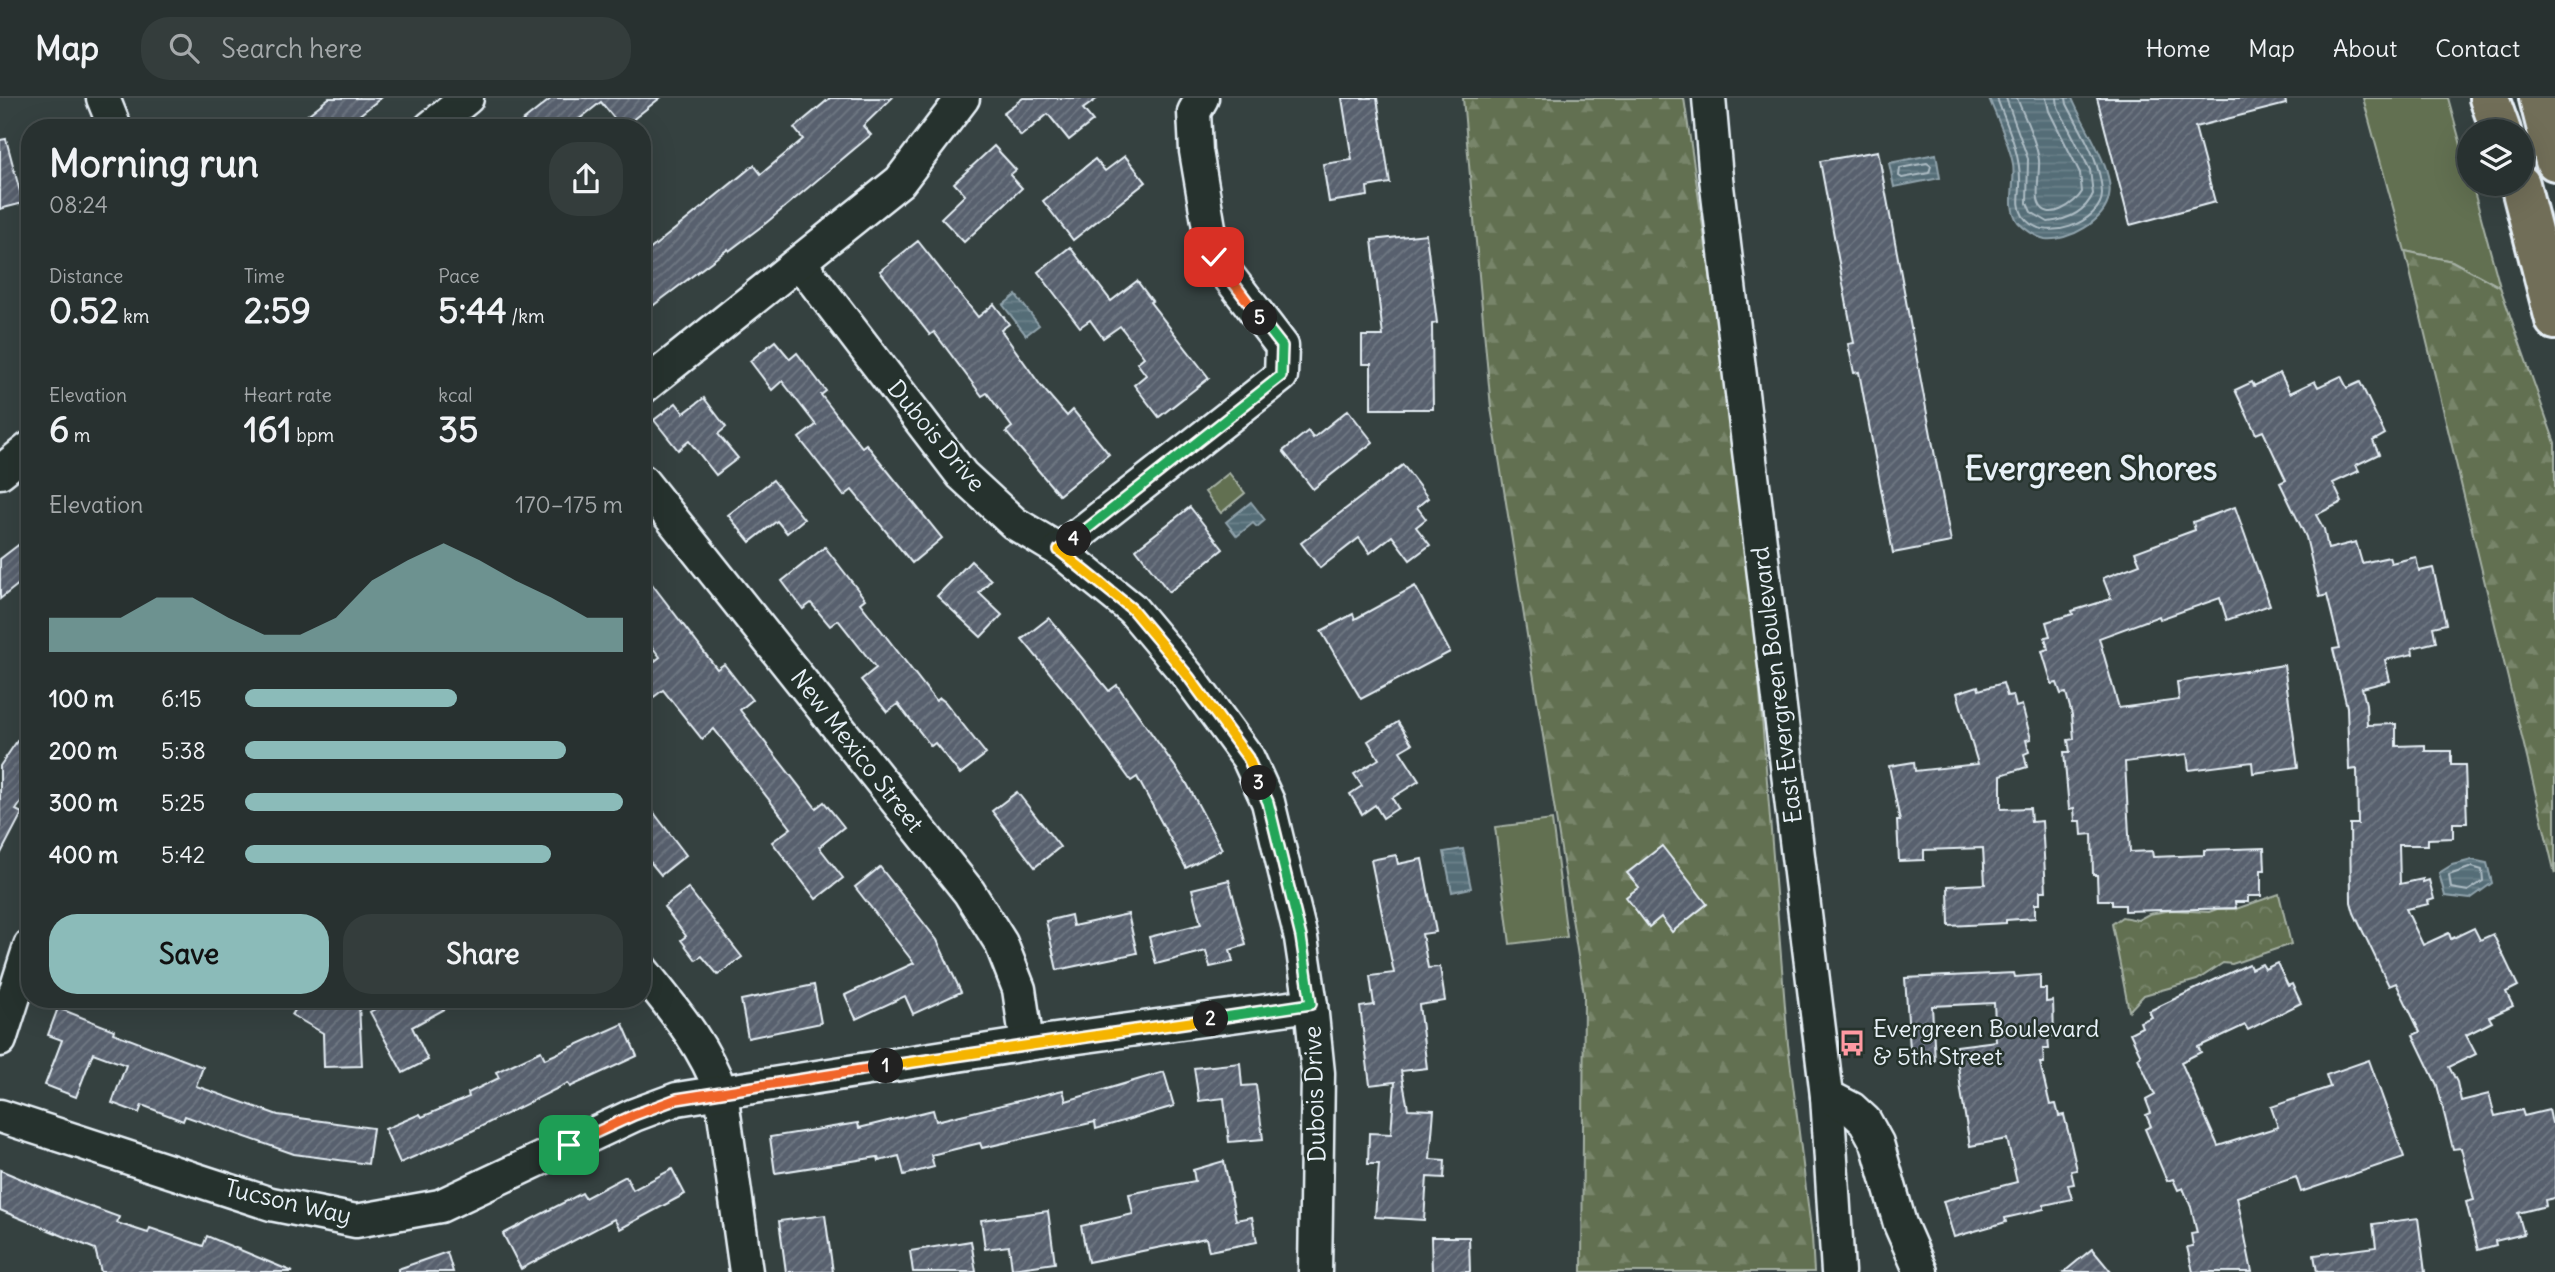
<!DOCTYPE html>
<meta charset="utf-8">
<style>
body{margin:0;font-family:Delius,sans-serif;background:#343d3c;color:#f1f3f6;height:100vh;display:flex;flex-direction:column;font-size:26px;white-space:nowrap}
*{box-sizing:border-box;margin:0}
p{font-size:23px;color:#a5a9ab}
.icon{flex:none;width:38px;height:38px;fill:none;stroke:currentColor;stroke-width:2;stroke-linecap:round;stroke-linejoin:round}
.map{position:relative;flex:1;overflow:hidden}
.sheet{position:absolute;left:21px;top:21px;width:630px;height:889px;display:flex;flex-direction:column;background:#283130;border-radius:28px;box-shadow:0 7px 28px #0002,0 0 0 2px #444c4c}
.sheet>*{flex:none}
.controls{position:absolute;left:2457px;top:21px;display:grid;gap:14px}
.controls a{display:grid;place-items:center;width:77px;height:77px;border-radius:50%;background:#283130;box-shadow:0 7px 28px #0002,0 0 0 2px #444c4c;font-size:35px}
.pin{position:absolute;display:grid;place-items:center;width:60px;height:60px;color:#fff;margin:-30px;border-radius:14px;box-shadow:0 4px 10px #0006}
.km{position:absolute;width:35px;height:35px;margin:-18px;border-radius:50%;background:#222;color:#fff;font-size:19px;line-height:35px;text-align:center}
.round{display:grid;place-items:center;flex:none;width:74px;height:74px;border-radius:28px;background:#343d3c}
.headline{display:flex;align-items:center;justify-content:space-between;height:119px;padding:0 28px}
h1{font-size:38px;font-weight:700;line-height:52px}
.stats{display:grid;grid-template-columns:repeat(3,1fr);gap:10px;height:119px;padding:7px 28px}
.stats div{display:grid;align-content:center}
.stats b{font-size:35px;font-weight:700}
.stats small{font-size:19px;font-weight:400}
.stats p{font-size:19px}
.chart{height:196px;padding:14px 28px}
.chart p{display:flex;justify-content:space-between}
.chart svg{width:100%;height:126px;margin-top:7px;fill:#8bbbb9;opacity:.7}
.primary-button{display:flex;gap:14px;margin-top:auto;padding:14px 28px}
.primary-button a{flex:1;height:80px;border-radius:28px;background:#8bbbb9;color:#111;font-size:28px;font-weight:700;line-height:80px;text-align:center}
.primary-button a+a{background:#343d3c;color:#f1f3f6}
ul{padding:0 28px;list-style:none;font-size:23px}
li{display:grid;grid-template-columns:112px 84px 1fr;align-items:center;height:52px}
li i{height:18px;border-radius:9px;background:#8bbbb9}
header{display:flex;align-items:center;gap:42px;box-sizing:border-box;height:98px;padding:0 35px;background:#283130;border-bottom:2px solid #444c4c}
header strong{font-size:33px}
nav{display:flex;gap:38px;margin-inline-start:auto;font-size:24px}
.search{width:490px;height:63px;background:#343d3c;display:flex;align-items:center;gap:18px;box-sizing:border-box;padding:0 24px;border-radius:28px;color:#a5a9ab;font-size:26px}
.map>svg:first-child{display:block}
</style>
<header>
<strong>Map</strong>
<div class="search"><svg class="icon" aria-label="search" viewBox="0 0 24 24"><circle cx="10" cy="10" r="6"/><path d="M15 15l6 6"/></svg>Search here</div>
<nav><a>Home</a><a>Map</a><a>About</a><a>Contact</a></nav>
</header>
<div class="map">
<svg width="2555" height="1174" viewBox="0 0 2555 1174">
<defs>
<pattern id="forest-firs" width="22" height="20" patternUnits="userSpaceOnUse" patternTransform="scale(1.75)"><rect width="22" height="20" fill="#627051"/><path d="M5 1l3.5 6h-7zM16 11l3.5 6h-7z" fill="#78856b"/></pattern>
<pattern id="park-crowns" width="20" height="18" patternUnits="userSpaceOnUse" patternTransform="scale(1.75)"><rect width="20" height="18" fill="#627051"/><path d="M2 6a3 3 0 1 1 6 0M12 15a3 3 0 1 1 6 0" fill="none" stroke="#78856b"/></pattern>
<pattern id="water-rules" width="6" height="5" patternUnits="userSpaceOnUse" patternTransform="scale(1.75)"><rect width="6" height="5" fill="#546d77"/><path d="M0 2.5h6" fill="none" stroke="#6d828b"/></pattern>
<pattern id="building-hatch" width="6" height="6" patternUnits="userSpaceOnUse" patternTransform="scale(1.75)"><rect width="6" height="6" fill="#58616e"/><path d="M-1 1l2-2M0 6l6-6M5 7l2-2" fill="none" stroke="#707883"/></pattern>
</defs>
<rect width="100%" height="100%" fill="#354140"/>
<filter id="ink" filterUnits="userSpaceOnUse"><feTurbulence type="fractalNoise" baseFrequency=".0143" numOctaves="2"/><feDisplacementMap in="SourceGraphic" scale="14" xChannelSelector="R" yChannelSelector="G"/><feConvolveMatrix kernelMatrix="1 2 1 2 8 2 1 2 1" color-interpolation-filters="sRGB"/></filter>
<g filter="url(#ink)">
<g fill="#627051" stroke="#a5b0a4" stroke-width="2">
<path d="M2363 0H2448L2469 76V86H2472L2500 189 2452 163 2405 153Z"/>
<path d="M1229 375 1245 395 1221 415 1205 394Z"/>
<path d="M1552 722 1567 839 1510 846 1495 729Z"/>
</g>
<g fill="url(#forest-firs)" stroke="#a5b0a4" stroke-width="2">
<path d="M1463 0H1684L1746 420 1788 946 1812 1139 1814 1174H1582L1584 896 1491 310Z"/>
<path d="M2405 153 2452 163 2500 189 2555 345V776Z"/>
</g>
<path fill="url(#park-crowns)" stroke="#a5b0a4" stroke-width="2" d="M2279 796 2291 846 2232 866 2223 865 2197 882 2144 897 2129 913 2112 826 2122 819 2138 822 2149 816 2172 812 2209 814 2217 811H2236Z"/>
<g fill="url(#water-rules)" stroke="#8fa2ab" stroke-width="2">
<path d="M1989 0H2072C2082 26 2115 71 2109 99 2105 123 2068 144 2045 141 2036 139 2024 131 2018 124 2006 107 2016 85 2013 66 2009 44 1997 21 1989 0Z"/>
<path d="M1936 56 1940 80 1894 89 1889 65Z"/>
<path d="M1016 197 1039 227 1026 237 1003 207Z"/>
<path d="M1251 404 1265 422 1257 429 1253 425 1237 438 1226 424Z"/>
<path d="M1463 751 1471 790 1452 794 1444 754Z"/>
<path d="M2472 762 2487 765 2492 785 2470 801 2445 798 2439 775 2452 767Z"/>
</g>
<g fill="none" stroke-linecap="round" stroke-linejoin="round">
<g stroke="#adbcc4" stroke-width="2">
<path d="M1997 0C2006 26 2020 53 2020 82 2021 94 2016 106 2023 118 2042 148 2103 124 2102 95 2101 63 2081 34 2067 6L2066 0"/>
<path d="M2006 0 2028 61 2027 105 2031 114 2048 124C2067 122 2085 114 2093 96L2090 72 2058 9 2057 0"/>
<path d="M2017 0C2024 19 2036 41 2039 62 2040 73 2035 96 2039 105 2047 126 2076 105 2082 94L2080 75 2049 13 2046 0"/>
<path d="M1927 65 1931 68 1929 75 1902 80 1899 78 1900 70Z"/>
<path d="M2472 769 2482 772 2483 783 2468 793 2451 790 2449 777Z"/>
</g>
</g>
<g fill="url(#building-hatch)" stroke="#e8f1f8" stroke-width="2">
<path d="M329 0H381L343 30H291Z"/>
<path d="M552 0H660L622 30 601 4 568 30H514Z"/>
<path d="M830 0H892L863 28 871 37 766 125 729 153 728 151 642 216V158L754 67 761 76 803 41 794 30Z"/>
<path d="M1023 0H1098L1083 11 1093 23 1069 42 1048 16 1021 38 1003 15Z"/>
<path d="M1342 0H1377L1390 85 1367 89 1368 98 1329 104 1323 66 1352 62Z"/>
<path d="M2097 0H2285L2286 6 2195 29 2215 104 2130 127Z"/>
<path d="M6 41 23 105 0 111V42Z"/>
<path d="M994 48 1016 72 1010 77 1022 90 964 144 941 120 965 97 954 85Z"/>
<path d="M1878 53 1951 444 1893 455 1859 274 1854 275 1848 246 1854 245 1820 63Z"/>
<path d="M1125 58 1146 84 1073 142 1043 103 1095 61 1105 73Z"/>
<path d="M1426 136 1437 225 1432 226 1433 311H1371V266H1362V238H1383L1372 142Z"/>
<path d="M918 143 978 219 994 206 1009 226 1001 232 1041 288 1067 318 1073 312 1109 356 1059 397 1006 334 1012 329 987 295 982 298 934 234 930 237 880 173Z"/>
<path d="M1070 149 1111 203 1137 183 1152 203 1150 204 1209 280 1159 319 1134 287 1146 277 1137 265 1144 259 1120 228 1103 240 1090 222 1080 229 1038 174Z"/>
<path d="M775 243 790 261 797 255 826 293 821 297 862 349 866 346 942 440 912 465 852 392 844 398 799 340 816 327 782 283 772 292 750 263Z"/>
<path d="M2280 275 2290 295 2315 283 2318 289 2341 278 2347 290 2360 284 2385 336 2373 343 2379 356 2356 367 2359 373 2333 385 2342 404 2316 417 2324 431 2328 451 2356 444 2362 465 2389 459 2391 465 2416 459 2419 473 2433 470 2446 526 2433 529 2436 544 2412 550 2413 556 2385 562 2390 583 2362 590 2366 606 2367 627 2396 626V648L2425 647V653H2451V667H2465L2467 725H2453V740L2428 741V747H2399L2400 786 2423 781V784L2429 782 2434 801 2428 803 2429 806 2406 811 2423 847 2449 835 2451 841 2474 830 2480 842 2493 836 2518 888 2506 894 2513 908 2489 919 2492 924 2466 937 2476 956 2449 969 2457 984 2461 1003 2489 996 2495 1018 2522 1012 2524 1018 2549 1012 2552 1025H2555V1100L2545 1102 2546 1108 2518 1115 2524 1136 2495 1143 2496 1147 2478 1152 2466 1104 2474 1102 2461 1050 2453 1051 2437 987 2413 937 2420 934 2396 885 2389 888 2354 815 2351 804 2350 726H2358L2357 671 2349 672 2347 609 2333 551 2340 550 2327 497 2320 499 2306 439 2280 385 2286 382 2263 333 2256 336 2235 292 2252 284 2254 288Z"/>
<path d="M704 300 726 329 718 336 738 360 716 377 689 343 678 352 654 322 676 305 684 315Z"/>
<path d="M1348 312 1373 344 1313 391 1283 353 1308 333 1313 340Z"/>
<path d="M1403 367 1428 400 1417 409 1426 421 1416 429 1430 447 1410 462 1392 438 1370 455 1359 440 1320 470 1301 445Z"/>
<path d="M773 382 804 421 787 435 777 423 750 444 728 417Z"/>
<path d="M1190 409 1223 451 1169 494 1136 451Z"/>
<path d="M2235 409 2270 507 2227 522 2220 500 2160 521 2159 518 2099 540 2119 610 2179 602 2177 584 2284 567 2298 669 2253 675 2252 664 2189 672 2187 656 2125 664 2130 754 2152 753 2153 759 2204 757V752L2264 750 2265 772H2261V798H2248V804H2235L2236 810 2125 813V807H2112V802H2098L2097 777H2093L2092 736 2082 737 2081 723H2075L2074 710 2069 711 2064 654H2070L2068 642 2074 641 2072 617 2066 595 2061 596 2057 585 2052 586 2042 553 2048 551 2045 539 2050 538 2046 524 2073 516 2072 513 2111 501 2103 480 2140 466 2135 454 2195 432 2193 424Z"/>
<path d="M30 438V477L0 501V461Z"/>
<path d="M825 449 865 501 860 505 936 603 940 600 945 604 986 656 960 676 935 645 931 648 898 606 887 614 861 582 876 570 838 522 830 528 811 505 803 511 782 483Z"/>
<path d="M971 463 991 482 979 495 1002 517 981 539 937 498Z"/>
<path d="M642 473 717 571 724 566 752 602 740 612 816 710 824 704 844 729 819 749 843 780 816 801 772 744 791 730 714 631 702 641 663 592 642 608V573L660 559 642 536Z"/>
<path d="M1415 488 1450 554 1361 601 1321 533 1353 516 1355 521Z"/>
<path d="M1049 520 1109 593 1117 587 1186 684 1222 751 1186 770 1137 679 1131 683 1076 607 1022 541Z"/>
<path d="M2003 585 2007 598 2013 597 2016 609 2022 607 2031 641 2026 642 2029 654 2024 656 2027 669 2001 677V711L2030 710 2031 724 2042 723 2046 793H2040V806H2035V820L2006 822V825L1949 828 1948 788 1985 786 1983 750 1924 752V762L1899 763 1897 723H1900L1889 668 1914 664 1915 673 1978 666 1957 595 1978 588 1979 592Z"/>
<path d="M30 624V691L16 712 22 715 0 757V668Z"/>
<path d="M1398 624 1412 646 1400 653 1419 683 1392 700 1398 710 1383 720 1375 707 1362 716 1350 696 1362 688 1354 676 1379 661 1368 643Z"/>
<path d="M1017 694 1060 749 1035 769 992 713Z"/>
<path d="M642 699 686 757 661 777 642 754Z"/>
<path d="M1662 748 1707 806 1672 834 1661 819 1649 829 1626 799 1639 789 1627 775Z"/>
<path d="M1396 757 1398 766 1422 761 1436 834 1422 836 1428 870 1440 869 1445 903 1419 907 1427 970 1401 973 1408 1011 1434 1012 1430 1061 1445 1062 1444 1080 1427 1079 1424 1122 1375 1119 1379 1066H1368L1369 1035 1391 1036 1395 984 1370 987 1360 909 1374 907 1370 878 1394 875 1371 762Z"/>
<path d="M880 769 937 842 961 894 913 916 905 898 856 921 845 897 914 865 855 789Z"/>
<path d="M1229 782 1246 847 1230 852 1233 864 1210 869 1206 853 1156 866 1149 839 1201 826 1192 791Z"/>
<path d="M688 790 742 859 718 877 702 858 696 862 681 842 686 838 664 809Z"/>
<path d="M1128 816 1137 855 1057 872 1046 823 1071 817 1073 828Z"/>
<path d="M2277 865 2288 888 2292 886 2301 905 2248 932 2245 927 2198 949 2201 954 2181 964 2218 1048 2278 1029 2271 1009 2330 989 2326 977 2369 962 2404 1059 2301 1094 2296 1079 2237 1099 2252 1174H2193L2187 1149 2193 1148 2191 1136 2197 1135 2191 1109 2183 1090 2178 1092 2173 1081 2167 1083 2145 1031 2151 1028 2146 1017 2151 1015 2146 1002 2155 997 2138 960 2141 958 2130 935 2142 929 2140 924 2152 919 2149 913 2225 877 2249 866 2251 871 2262 866 2265 871Z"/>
<path d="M2014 875 2015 879 2040 877V891H2046V904L2053 903 2054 938H2048L2049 951H2043L2044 965H2040L2050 1007 2056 1006 2059 1018 2064 1017 2069 1037 2077 1072 2071 1073 2074 1086 2068 1087 2072 1101 2044 1107V1111L2005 1120 2006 1124 1954 1139 1943 1103 2017 1084 2007 1041 1970 1048 1961 993 1956 948 1996 943 1994 905 1932 908 1935 963 1911 965 1905 880Z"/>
<path d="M814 887 821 925 748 940 741 902Z"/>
<path d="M302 901H350L359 906 362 968 324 969 323 935 292 917Z"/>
<path d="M393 901H463L412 929 428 962 403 975 370 914Z"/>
<path d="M58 910 114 932 113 935 203 969 196 988 278 1017 373 1030 368 1066 294 1056 185 1018 183 1023 142 1007 139 1015 112 1005 126 967 93 955 76 999 45 987 62 942 48 937Z"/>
<path d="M623 926 637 958 570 989 568 985 470 1034 400 1065 385 1031 420 1016 422 1019 469 999 468 995 499 980 496 974 541 953 545 961Z"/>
<path d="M1240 965 1242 988 1256 987 1263 1041 1229 1044 1224 1000 1199 1003 1194 970Z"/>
<path d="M1164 974 1174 1008 1096 1031 1095 1024 982 1050 980 1045 931 1057 934 1069 904 1077 899 1058 879 1063 878 1059 775 1075 770 1039 858 1025 859 1030 933 1012 936 1023 1063 992 1066 1003Z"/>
<path d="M1224 1063 1236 1122 1252 1119 1257 1144 1209 1153 1206 1140 1088 1164 1081 1128 1133 1116 1129 1096 1195 1083 1193 1072Z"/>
<path d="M672 1071 685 1096 620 1131 614 1121 521 1171 503 1136 582 1095 585 1100 626 1078 633 1092Z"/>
<path d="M0 1072 72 1102 119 1119 117 1125 148 1135 150 1130 203 1148 207 1138 293 1174H101L95 1151 0 1112Z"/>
<path d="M1048 1113 1055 1165 1012 1171 1009 1148 985 1151 981 1122Z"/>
<path d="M825 1117 833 1174H786L779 1123Z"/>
<path d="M2418 1120 2425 1174H2317L2314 1157 2376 1149 2373 1126Z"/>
<path d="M1431 1139H1469L1470 1174H1432Z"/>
<path d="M971 1143 976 1174H913L910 1153Z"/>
<path d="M2092 1151 2111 1174H2064Z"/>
<path d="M447 1154 453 1174H398V1171Z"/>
</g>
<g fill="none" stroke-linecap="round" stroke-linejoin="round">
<g stroke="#e8f1f8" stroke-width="37">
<g id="minor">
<path d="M103 0 115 30"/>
<path d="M1709 0 1716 80 1827 998 1838 1174"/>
<path d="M430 30 467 0"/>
<path d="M800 165 962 377 1014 425 1059 452 1132 511 1188 578 1248 660 1268 704 1301 840 1311 907 1318 975 1315 1174"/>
<path d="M642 290 900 83 963 0"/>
<path d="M0 374 30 350"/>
<path d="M642 383 969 794 1001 845 1019 891 1027 946"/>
<path d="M1059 452 1281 278 1282 248 1214 159 1196 53 1194 14 1202 0"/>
<path d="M642 872C674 912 703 945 721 994L746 1174"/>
<path d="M0 942 30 848"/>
<path d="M1827 998 1852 1011 1865 1023 1877 1045 1900 1126 1921 1174"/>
<path d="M0 1018 271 1106 356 1123 440 1108 634 1017 677 1001 1027 946 1311 907"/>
</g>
</g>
<g stroke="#e8f1f8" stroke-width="44">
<g id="highway">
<path d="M2489 0 2501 33"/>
<path d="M2539 0 2555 63"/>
<path d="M2520 86 2555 222"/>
</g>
</g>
<use href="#minor" stroke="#26332d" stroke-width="32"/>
<use href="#highway" stroke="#716e59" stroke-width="38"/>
</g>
</g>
<g fill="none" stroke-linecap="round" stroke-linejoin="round" filter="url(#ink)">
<g stroke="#fff" stroke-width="14">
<path id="split-1" d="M569 1047 634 1017 677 1001 886 968"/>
</g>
<g stroke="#fff" stroke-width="14">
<path id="split-2" d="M886 968 1211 921"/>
</g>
<g stroke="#fff" stroke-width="14">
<path id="split-3" d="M1211 921 1311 906 1301 839 1268 704 1259 685"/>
</g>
<g stroke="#fff" stroke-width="14">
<path id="split-4" d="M1074 441 1059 452 1132 511 1188 578 1248 660 1259 685"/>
</g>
<g stroke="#fff" stroke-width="14">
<path id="split-5" d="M1074 441 1281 278 1282 248 1260 220"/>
</g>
<g stroke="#fff" stroke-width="14">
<path id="split-6" d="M1214 159 1260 220"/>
</g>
<use href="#split-1" stroke="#f0652b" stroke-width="9"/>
<use href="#split-2" stroke="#f5b400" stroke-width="9"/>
<use href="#split-3" stroke="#22a559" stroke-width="9"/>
<use href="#split-4" stroke="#f5b400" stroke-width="9"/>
<use href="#split-5" stroke="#22a559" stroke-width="9"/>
<use href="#split-6" stroke="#f0652b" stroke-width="9"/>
</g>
<defs>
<g id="bus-bare" transform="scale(2.1)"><path d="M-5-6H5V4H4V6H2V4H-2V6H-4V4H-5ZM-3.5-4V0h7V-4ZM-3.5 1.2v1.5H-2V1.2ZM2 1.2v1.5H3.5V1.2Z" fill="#ff9aa2" stroke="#26332d" stroke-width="2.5" paint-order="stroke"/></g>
</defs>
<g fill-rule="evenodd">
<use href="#bus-bare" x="1852" y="945"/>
</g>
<g text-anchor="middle" stroke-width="5" stroke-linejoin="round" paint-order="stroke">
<g font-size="24" fill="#e8f1f8" stroke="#26332d">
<text transform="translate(936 338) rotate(50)" y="8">Dubois Drive</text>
<text transform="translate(1777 587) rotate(-97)" y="8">East Evergreen Boulevard</text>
<text transform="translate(857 653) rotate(52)" y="8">New Mexico Street</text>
<text transform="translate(1315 996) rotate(-92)" y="8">Dubois Drive</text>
<text transform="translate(288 1104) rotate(13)" y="8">Tucson Way</text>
</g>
<g font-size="24" fill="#e8f1f8" stroke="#26332d" text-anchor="start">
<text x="1873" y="939">Evergreen Boulevard<tspan x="1873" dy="28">&amp; 5th Street</tspan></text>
</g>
<g font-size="32" font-weight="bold" fill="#e8f1f8" stroke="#26332d">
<text x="2091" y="382">Evergreen Shores</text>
</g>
</g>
</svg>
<div class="controls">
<a><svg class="icon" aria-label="layers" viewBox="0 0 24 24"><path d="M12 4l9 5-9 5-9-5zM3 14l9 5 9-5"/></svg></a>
</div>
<div class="pin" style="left:569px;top:1047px;background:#1e9e55"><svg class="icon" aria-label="arrive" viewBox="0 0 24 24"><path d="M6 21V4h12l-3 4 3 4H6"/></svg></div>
<div class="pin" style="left:1214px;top:159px;background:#d93025"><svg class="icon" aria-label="check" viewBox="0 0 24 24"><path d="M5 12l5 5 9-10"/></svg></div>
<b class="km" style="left:886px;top:968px">1</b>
<b class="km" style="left:1211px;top:921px">2</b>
<b class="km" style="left:1259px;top:685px">3</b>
<b class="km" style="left:1074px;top:441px">4</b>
<b class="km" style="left:1260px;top:220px">5</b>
<section class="sheet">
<div class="headline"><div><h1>Morning run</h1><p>08:24</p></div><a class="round"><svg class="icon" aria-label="share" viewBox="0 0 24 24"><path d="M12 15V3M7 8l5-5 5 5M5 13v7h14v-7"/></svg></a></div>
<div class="stats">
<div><p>Distance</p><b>0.52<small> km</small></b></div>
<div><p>Time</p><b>2:59</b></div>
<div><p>Pace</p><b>5:44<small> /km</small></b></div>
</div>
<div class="stats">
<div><p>Elevation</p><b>6<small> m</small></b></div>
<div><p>Heart rate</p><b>161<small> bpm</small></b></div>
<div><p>kcal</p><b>35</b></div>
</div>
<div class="chart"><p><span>Elevation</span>170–175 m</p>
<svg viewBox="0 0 160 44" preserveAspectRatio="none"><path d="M0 44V32L10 32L20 32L30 25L40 25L50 32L60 38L70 38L80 32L90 19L100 12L110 6L120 12L130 19L140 25L150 32L160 32V44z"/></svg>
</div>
<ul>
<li><b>100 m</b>6:15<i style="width:56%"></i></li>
<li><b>200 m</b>5:38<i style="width:85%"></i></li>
<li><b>300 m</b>5:25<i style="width:100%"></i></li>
<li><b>400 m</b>5:42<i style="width:81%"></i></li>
</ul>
<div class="primary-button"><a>Save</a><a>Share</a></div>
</section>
</div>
